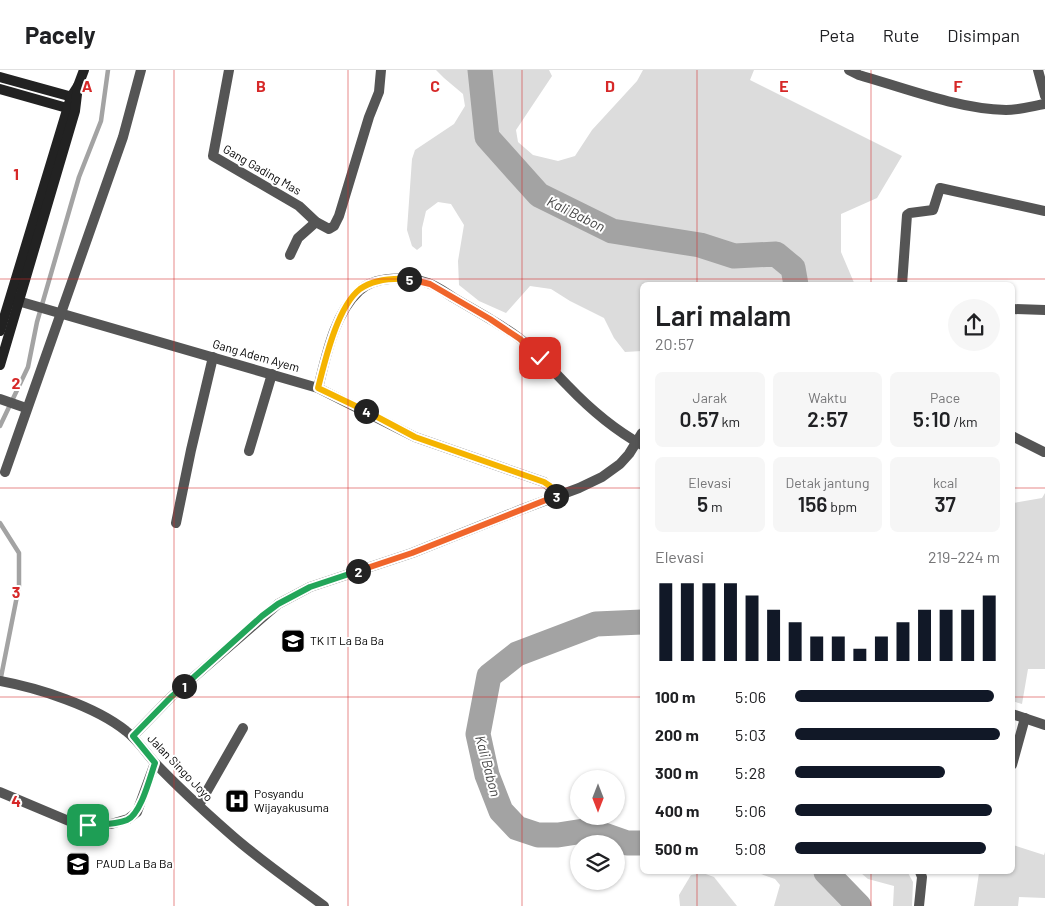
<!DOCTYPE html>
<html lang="id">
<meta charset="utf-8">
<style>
body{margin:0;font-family:Barlow,sans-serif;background:#f6f6f6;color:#202124;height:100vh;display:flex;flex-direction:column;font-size:19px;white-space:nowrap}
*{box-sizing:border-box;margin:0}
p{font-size:16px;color:#757577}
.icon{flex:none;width:28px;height:28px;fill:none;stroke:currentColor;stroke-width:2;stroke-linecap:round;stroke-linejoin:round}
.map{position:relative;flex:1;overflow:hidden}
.sheet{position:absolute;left:640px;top:212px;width:375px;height:592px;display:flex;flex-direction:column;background:#fff;border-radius:8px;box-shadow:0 1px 4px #0004}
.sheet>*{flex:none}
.needle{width:32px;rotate:180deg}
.buttons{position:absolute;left:570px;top:700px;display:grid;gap:10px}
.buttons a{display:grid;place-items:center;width:55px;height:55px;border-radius:50%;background:#fff;box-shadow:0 1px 4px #0004;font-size:25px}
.pin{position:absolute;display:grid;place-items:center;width:42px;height:42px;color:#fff;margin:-21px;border-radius:10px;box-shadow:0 2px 8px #0006}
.km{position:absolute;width:25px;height:25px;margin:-12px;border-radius:50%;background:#222;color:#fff;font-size:14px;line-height:25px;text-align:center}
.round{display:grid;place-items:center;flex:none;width:52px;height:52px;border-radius:26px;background:#f6f6f6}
.headline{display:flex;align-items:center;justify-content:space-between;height:85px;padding:0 15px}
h1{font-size:28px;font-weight:600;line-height:38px}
.metrics{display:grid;grid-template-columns:repeat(3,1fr);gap:8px;height:85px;padding:5px 15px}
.metrics div{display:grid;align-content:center;border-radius:8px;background:#f6f6f6;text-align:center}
.metrics b{font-size:21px;font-weight:600}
.metrics small{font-size:14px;font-weight:400}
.metrics p{font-size:14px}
.chart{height:140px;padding:10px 15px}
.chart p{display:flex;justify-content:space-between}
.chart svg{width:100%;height:90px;margin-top:5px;stroke:#111827;stroke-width:6}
ul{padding:0 15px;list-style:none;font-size:16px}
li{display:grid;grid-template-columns:80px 60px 1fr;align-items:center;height:38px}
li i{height:12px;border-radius:6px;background:#111827}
header{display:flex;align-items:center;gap:30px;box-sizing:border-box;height:70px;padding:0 25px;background:#fff;border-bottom:1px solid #e0e0e0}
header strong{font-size:24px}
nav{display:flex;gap:28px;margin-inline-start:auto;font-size:18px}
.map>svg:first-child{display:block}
</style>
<header>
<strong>Pacely</strong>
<nav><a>Peta</a><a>Rute</a><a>Disimpan</a></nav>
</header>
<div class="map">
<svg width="1045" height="836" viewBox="0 0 1045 836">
<rect width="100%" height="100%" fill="#fff"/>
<g fill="#dcdcdc">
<path d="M436 0H549L552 6 516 60 518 72 533 85 558 91 575 86 592 60 637 11 643 0H754L750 10 902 86 877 128 841 144V182L855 215H642V281L625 282 614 268 604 248 570 231 551 219 530 216 506 243 479 231 459 215 458 191 464 155 451 134 438 132 426 141 422 158V176L417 180 412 176 407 160 412 89 415 80 454 54 465 36 463 24 444 8Z"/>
<path d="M1045 423V599H1028L1022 634 1012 631 1013 433 1042 428Z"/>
<path d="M1013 775 1044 785 1045 782V828L1019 827 1018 836H974L979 803 1012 802Z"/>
<path d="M796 802 815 804 834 812 848 836H774L780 815 775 809 758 803Z"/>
<path d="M703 803 714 807 737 836H680L679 825 691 805Z"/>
<path d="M861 803H908L913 812 912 836H893L894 816 868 809Z"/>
</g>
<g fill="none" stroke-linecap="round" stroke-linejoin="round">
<g stroke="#a3a3a3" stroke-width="4.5">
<path d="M0 356 28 297 37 252 79 107 101 51 108 0"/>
<path d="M0 453 19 483V516L0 612"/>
</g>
<g stroke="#a3a3a3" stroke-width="25">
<path d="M480 0 487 67 539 125 612 161 700 175 734 186 776 184 793 198 796 215"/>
<path d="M642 552 596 554 517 584 489 606 478 664 487 705 501 741 517 758 538 765H558L590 760 627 773H642"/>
<path d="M826 802 859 836"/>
</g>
<g stroke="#555" stroke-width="10">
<path d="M229 0 213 86 299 136 316 152 329 159 334 156 339 146 369 47 379 22 381 0"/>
<path d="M849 0 859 5C904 18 959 39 1006 40 1019 40 1033 36 1045 34"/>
<path d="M1038 0 1045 26"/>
<path d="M290 185 298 168 316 152"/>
<path d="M902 215 907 145 910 143 933 140 940 118 1045 141"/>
<path d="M11 229 318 318 415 367 544 412 550 417 557 425"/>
<path d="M1012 239 1045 240"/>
<path d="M318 318C326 287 334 244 359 221 375 205 408 207 428 213 437 216 446 223 454 228 476 241 499 253 519 268 537 282 552 300 568 316 589 338 615 360 642 375"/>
<path d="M0 329 26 338"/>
<path d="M1012 366 1044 382"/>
<path d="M249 381 272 304"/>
<path d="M5 402 123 67 141 0"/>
<path d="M176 453 191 380 213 287"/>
<path d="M0 611C38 618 95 636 126 661 138 670 146 683 156 694 179 718 203 740 228 762 258 789 292 812 324 836"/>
<path d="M1012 644 1045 655"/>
<path d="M133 666 171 627 278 534 310 517 412 483 520 440 579 418 602 407 620 394 629 384 642 363"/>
<path d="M1012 695 1025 648"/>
<path d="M0 722 76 754H111L128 749 137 742 155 693"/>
<path d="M199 735 243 658"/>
<path d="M919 836 922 807 920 802"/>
</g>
<g stroke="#222" stroke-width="10">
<path d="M0 7 76 28"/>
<path d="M0 19 74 40"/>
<path d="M0 261 71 27 78 16 84 0"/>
<path d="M0 295 75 41 78 16"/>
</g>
</g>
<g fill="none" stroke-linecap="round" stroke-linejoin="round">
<g stroke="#fff" stroke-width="10">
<path id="split-1" d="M88 755C101 754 115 755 127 750 141 744 150 707 155 693L133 666 171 627 184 616"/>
</g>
<g stroke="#fff" stroke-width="10">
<path id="split-2" d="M184 616 262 546 278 534 310 517 358 501"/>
</g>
<g stroke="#fff" stroke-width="10">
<path id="split-3" d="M358 501 412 483 556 426"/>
</g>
<g stroke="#fff" stroke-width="10">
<path id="split-4" d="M366 341 415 367 544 412 550 416 556 426"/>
</g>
<g stroke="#fff" stroke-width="10">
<path id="split-5" d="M366 341 318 318C325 291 337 237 360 219 374 209 392 208 409 209"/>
</g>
<g stroke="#fff" stroke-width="10">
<path id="split-6" d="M409 209 430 214 490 249 520 269 540 288"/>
</g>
<use href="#split-1" stroke="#22a559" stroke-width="6"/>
<use href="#split-2" stroke="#22a559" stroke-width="6"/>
<use href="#split-3" stroke="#f0652b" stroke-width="6"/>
<use href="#split-4" stroke="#f5b400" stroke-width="6"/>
<use href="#split-5" stroke="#f5b400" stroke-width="6"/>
<use href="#split-6" stroke="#f0652b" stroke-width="6"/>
</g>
<path fill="none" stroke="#d62828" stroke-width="1" stroke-opacity="0.55" d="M174 0V836M348 0V836M522 0V836M697 0V215M871 0V215M0 209H1045M0 418H642M1012 418H1045M0 627H642M1012 627H1045M697 802V836M871 802V836"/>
<defs>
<g id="school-square" transform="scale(1.25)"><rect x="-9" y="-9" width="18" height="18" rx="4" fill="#000" stroke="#fff"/><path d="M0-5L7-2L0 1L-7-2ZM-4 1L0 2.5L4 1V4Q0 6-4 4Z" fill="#fff"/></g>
<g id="hospital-square" transform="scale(1.25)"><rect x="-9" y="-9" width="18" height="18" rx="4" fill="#000" stroke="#fff"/><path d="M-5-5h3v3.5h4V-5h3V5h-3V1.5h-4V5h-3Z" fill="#fff"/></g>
</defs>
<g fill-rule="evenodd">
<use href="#school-square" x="293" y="571"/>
<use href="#hospital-square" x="237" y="731"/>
<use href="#school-square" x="78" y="794"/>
</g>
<g text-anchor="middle" stroke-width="4" stroke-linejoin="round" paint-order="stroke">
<g font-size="12" fill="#000" stroke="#fff">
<text transform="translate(262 100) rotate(30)" y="4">Gang Gading Mas</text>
<text transform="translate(256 286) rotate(16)" y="4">Gang Adem Ayem</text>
<text transform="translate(180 698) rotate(46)" y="4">Jalan Singo Joyo</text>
</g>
<g font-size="12" fill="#000" stroke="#fff" text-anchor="start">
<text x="310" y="575">TK IT La Ba Ba</text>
<text x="254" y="728">Posyandu<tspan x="254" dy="14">Wijayakusuma</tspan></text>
<text x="96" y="798">PAUD La Ba Ba</text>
</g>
<g font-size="14" font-style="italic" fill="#444" stroke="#fff">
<text transform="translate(576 144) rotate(26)" y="5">Kali Babon</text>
<text transform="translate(488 696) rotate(75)" y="5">Kali Babon</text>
</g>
</g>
<g font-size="16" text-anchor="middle" font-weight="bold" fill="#d62828" stroke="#fff" stroke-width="4" stroke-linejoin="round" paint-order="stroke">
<text x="87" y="22">A</text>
<text x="261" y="22">B</text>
<text x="435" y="22">C</text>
<text x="610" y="22">D</text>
<text x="784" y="22">E</text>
<text x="958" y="22">F</text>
<text x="16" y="110">1</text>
<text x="16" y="319">2</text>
<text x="16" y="528">3</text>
<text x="16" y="737">4</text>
</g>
</svg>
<div class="buttons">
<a><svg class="needle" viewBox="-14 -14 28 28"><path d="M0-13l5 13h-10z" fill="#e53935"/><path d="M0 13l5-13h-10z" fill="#757577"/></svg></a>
<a><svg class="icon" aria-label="layers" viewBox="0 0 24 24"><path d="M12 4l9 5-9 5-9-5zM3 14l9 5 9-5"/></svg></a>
</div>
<div class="pin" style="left:88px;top:755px;background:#1e9e55"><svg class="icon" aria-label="arrive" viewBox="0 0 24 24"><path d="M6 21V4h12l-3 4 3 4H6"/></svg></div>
<div class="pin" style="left:540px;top:288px;background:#d93025"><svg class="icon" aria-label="check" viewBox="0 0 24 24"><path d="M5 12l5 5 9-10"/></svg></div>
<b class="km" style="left:184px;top:616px">1</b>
<b class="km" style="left:358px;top:501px">2</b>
<b class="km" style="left:556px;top:426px">3</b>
<b class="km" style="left:366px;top:341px">4</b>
<b class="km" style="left:409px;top:209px">5</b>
<section class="sheet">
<div class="headline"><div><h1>Lari malam</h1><p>20:57</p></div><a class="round"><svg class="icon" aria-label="share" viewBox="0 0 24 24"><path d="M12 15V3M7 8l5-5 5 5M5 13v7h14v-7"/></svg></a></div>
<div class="metrics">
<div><p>Jarak</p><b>0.57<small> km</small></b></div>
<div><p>Waktu</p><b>2:57</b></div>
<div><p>Pace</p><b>5:10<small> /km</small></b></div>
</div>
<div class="metrics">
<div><p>Elevasi</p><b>5<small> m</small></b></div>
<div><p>Detak jantung</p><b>156<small> bpm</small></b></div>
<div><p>kcal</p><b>37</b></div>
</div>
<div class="chart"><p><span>Elevasi</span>219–224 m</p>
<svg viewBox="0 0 160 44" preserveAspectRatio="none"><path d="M5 44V6M15 44V6M25 44V6M35 44V6M45 44V12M55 44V19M65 44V25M75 44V32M85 44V32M95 44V38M105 44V32M115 44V25M125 44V19M135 44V19M145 44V19M155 44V12"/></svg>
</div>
<ul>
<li><b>100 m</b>5:06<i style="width:97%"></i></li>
<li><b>200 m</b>5:03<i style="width:100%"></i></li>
<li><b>300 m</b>5:28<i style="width:73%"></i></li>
<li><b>400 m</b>5:06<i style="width:96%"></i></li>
<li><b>500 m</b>5:08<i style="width:93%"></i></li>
</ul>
</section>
</div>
